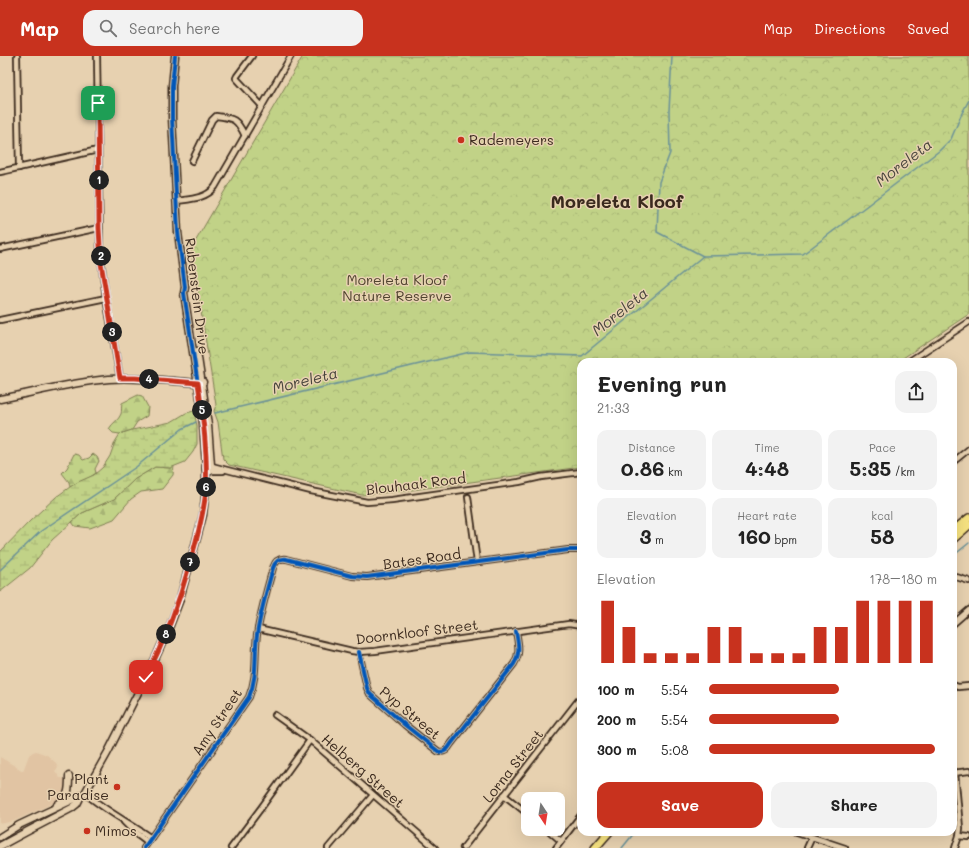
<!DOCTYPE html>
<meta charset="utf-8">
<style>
body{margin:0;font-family:Mali,sans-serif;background:#f2f2f2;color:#222;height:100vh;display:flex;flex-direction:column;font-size:15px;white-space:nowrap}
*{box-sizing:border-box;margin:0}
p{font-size:13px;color:#767676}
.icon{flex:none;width:22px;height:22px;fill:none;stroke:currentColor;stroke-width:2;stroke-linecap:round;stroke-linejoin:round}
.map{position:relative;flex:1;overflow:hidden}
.panel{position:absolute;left:577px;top:302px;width:380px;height:478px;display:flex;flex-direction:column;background:#fff;border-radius:12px;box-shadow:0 4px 16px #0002}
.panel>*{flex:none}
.needle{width:26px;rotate:168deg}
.fabs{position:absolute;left:521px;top:736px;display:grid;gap:8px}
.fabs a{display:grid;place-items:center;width:44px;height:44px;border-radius:8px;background:#fff;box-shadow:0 4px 16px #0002;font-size:20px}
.pin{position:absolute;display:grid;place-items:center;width:34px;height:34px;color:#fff;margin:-17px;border-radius:8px;box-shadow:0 2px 6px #0006}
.km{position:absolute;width:20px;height:20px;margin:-10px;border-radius:50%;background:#222;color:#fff;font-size:11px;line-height:20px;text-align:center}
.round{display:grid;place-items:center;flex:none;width:42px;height:42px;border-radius:12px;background:#f2f2f2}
.summary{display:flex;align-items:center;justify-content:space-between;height:68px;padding:0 20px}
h1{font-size:22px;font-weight:700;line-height:30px}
.figures{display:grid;grid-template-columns:repeat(3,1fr);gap:6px;height:68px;padding:4px 20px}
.figures div{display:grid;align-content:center;border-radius:10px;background:#f2f2f2;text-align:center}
.figures b{font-size:20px;font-weight:700}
.figures small{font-size:11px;font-weight:400}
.figures p{font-size:11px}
.chart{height:112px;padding:8px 20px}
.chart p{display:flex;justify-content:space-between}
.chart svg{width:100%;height:72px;margin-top:4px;stroke:#c8321e;stroke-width:6}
.button{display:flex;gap:8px;margin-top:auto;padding:8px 20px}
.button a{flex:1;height:46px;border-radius:12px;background:#c8321e;color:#fff;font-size:16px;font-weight:700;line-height:46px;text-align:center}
.button a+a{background:#f2f2f2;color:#222}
ul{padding:0 20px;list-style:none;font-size:13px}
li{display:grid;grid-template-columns:64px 48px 1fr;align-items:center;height:30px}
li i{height:10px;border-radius:5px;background:#c8321e}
header{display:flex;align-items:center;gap:24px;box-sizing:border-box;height:56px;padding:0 20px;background:#c8321e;color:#fff}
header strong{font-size:19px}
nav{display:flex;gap:22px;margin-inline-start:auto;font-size:14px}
.search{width:280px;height:36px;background:#f2f2f2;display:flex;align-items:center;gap:10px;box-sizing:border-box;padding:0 14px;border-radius:12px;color:#767676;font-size:15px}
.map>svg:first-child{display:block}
</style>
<header>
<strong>Map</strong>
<div class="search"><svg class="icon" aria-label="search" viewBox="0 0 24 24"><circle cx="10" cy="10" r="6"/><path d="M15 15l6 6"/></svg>Search here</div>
<nav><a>Map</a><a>Directions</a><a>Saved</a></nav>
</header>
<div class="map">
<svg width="969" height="792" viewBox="0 0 969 792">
<defs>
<pattern id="forest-firs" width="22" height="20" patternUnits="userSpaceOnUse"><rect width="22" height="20" fill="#c1d287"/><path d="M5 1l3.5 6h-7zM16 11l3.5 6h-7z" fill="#a7b474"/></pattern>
<pattern id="wetland-marsh" width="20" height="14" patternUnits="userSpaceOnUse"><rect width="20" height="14" fill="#c1d287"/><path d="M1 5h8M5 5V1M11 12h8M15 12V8" fill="none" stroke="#a7b474"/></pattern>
<pattern id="park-crowns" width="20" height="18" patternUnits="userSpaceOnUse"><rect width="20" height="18" fill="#c1d287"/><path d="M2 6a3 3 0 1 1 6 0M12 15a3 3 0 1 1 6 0" fill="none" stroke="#a7b474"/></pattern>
</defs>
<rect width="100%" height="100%" fill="#e7d1b0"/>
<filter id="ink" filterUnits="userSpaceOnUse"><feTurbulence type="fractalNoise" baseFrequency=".025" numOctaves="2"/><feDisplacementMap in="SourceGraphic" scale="8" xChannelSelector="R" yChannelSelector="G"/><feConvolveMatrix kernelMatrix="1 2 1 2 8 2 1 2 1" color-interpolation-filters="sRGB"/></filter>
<g filter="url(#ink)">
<path fill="#e1c4a3" d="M36 695 47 699 56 707 58 712 55 715 60 722H63L66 725V736L58 745 14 765 0 768V701L23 715 29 699 33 696Z"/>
<g fill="url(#forest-firs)" stroke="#7e7e52">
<path d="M138 339 142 340 148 351 147 360 137 366 132 374 120 378 113 377 109 373C112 367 119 364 121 358 122 355 121 351 122 347Z"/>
<path d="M74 398 79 399 83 404 89 402 93 398 97 401 99 405 95 413 96 417C89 423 78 426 70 431L69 426 62 417 67 412Z"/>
<path d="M174 410 173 419 162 433 141 436 131 443 114 463 90 472 75 470 72 466 82 457 114 443 135 423 155 411 170 412Z"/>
</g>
<path fill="url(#wetland-marsh)" stroke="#7e7e52" d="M194 355 197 370V388L193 396 185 406 170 412 155 411 135 423 114 443 82 457 52 484 30 512 0 536V496L30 465 56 441 70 431 78 426 94 419 103 411 110 400 115 386 120 378 132 374 152 370 171 366 186 357Z"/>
<path fill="url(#park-crowns)" stroke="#7e7e52" d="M303 0H969V258L897 306H581V411L412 434 362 439 229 409 223 403 218 366 214 355 216 349 191 193Z"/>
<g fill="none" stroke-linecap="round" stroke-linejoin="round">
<g stroke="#6a9198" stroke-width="1.5">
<path d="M672 0 669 55 670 97 659 126 657 176 703 200"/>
<path d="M215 357 470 296 582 300 703 200 803 198 939 95 951 83 962 57 969 44"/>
<path d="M953 500 969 487"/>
<path d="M0 514 41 475 136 411 182 373 196 366"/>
<path d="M622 792 635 776"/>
</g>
<g stroke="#3b2a1e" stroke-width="8">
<g id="street">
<path d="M17 0 19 112"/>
<path d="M97 0 100 197 106 242 120 322"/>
<path d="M252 0 237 20 236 22 262 50"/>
<path d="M192 105 212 64 216 60C234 62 237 63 245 80"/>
<path d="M0 116 98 94"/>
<path d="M176 145C190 143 206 143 215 131L291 0"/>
<path d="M0 193 99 172"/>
<path d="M0 264 106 242"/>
<path d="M908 306 969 266"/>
<path d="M953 406 969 393"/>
<path d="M212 410 231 415 311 435 367 446 392 444 519 426 541 421 581 416"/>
<path d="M211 415H223"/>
<path d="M468 441 477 506"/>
<path d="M953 520 969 525"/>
<path d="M953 568 969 554"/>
<path d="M258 573 352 595 359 596 375 595 569 568 581 570"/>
<path d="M359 596 367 632 370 638 405 669 439 696C446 696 448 693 451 688L514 608C521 596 518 588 516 575"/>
<path d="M953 629 958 631 969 630"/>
<path d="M275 659 310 684 435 792"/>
<path d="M953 717 969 715"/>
<path d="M85 737C105 755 129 766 151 782"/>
<path d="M504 739 528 758"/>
<path d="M124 766 132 774 148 786"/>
<path d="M547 773 561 785"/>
<path d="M797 776 845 792"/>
<path d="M959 780 969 781"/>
<path d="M144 792 249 641C258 619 254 602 257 579 260 557 267 534 273 512 275 506 278 502 286 503L352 520 367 521 568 494H581"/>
<path d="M231 792 261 752 310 684"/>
<path d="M328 792 373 739"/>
<path d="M463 792 581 641"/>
<path d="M556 792 581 759"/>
<path d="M807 792 812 781"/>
<path d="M955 792 959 780 960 772 955 716"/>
</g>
</g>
<g stroke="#3b2a1e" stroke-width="9">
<g id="secondary">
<path d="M175 0 172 30V62L178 176 185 231 184 237 202 355 206 410"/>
<path d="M197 295 208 369 211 409"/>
<path d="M0 343C36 336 72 326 109 323 138 321 169 325 198 327L203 326"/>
<circle cx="209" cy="412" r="3.5"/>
<path d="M57 749C69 740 69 735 69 720"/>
<path d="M0 781 19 769 81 740"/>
<path d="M0 790 26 776 72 752 77 748 81 740 85 737 90 728 108 696 156 601 169 572 179 546 197 482 203 459 206 432V413"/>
</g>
</g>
<g stroke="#3b2a1e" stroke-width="10">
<g id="primary">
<path d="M953 475 969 462"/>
<path d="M953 483 969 469"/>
<path d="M595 792 609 776"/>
</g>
</g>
<use href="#street" stroke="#e7d1b0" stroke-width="4.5"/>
<use href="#secondary" stroke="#e7d1b0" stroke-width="6"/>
<use href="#primary" stroke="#f6e281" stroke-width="7"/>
<g stroke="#e7d1b0" stroke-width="6">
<g id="cycleway">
<path d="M175 0 172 30V62L178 176 185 231 184 237 202 355 206 410"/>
<path d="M359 596 367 632 370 638 405 669 439 696C446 696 448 693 451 688L514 608C521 596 518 588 516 575"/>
<path d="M144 792 249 641C258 619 254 602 257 579 260 557 267 534 273 512 275 506 278 502 286 503L352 520 367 521 568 494H581"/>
</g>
</g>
<use href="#cycleway" stroke="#0057b8" stroke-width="4"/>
</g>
</g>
<g fill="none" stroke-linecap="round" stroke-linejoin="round" filter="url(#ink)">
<g stroke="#fff" stroke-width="8">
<path id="route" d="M98 47 99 172 101 207 120 322H135L198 327C203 362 208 397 206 433 204 458 197 483 190 507 179 547 165 584 146 621"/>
</g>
<use href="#route" stroke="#c8321e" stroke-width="5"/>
</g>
<g fill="#c8321e" stroke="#e7d1b0" stroke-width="1.5">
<circle cx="461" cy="84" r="4"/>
<circle cx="117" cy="731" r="4"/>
<circle cx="87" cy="775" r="4"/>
</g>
<g text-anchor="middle" stroke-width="3" stroke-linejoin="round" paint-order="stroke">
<g font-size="14" fill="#3b2a1e" stroke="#e7d1b0" text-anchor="start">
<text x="469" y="89">Rademeyers</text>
<text x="109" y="728" text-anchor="end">Plant<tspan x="109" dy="16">Paradise</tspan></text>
<text x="95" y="780">Mimos</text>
</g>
<g font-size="14" fill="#4f432e" stroke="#e7d1b0">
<text x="397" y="229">Moreleta Kloof<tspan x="397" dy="16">Nature Reserve</tspan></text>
</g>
<g font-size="14" fill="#3b2a1e" stroke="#e7d1b0">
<text transform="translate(197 240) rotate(83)" y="5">Rubenstein Drive</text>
<text transform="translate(416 428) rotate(-7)" y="5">Blouhaak Road</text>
<text transform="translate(422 503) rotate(-8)" y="5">Bates Road</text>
<text transform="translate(417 576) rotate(-7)" y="5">Doornkloof Street</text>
<text transform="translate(410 657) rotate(40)" y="5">Pyp Street</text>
<text transform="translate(217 666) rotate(-56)" y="5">Amy Street</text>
<text transform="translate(513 710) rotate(-52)" y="5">Lorna Street</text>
<text transform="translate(363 715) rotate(41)" y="5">Helberg Street</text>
</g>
<g font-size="15" font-style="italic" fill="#47443c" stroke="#e7d1b0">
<text transform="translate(904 107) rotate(-38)" y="5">Moreleta</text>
<text transform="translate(620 256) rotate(-39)" y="5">Moreleta</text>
<text transform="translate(305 325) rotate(-14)" y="5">Moreleta</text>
</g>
<g font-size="18" font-weight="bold" fill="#3b2a1e" stroke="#e7d1b0">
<text x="617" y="152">Moreleta Kloof</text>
</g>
</g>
</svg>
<div class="fabs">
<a><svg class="needle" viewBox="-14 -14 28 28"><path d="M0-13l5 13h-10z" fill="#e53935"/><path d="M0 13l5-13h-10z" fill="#767676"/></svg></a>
</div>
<div class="pin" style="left:98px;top:47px;background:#1e9e55"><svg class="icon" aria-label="arrive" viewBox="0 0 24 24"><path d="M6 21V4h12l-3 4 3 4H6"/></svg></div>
<div class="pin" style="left:146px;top:621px;background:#d93025"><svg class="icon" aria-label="check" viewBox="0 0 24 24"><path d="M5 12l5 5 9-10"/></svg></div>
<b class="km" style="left:99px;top:124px">1</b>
<b class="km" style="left:101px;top:200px">2</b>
<b class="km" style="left:112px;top:276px">3</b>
<b class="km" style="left:149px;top:323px">4</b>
<b class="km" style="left:202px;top:354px">5</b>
<b class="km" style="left:206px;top:431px">6</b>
<b class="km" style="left:190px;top:506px">7</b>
<b class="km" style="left:166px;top:578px">8</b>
<section class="panel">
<div class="summary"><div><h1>Evening run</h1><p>21:33</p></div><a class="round"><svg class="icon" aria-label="share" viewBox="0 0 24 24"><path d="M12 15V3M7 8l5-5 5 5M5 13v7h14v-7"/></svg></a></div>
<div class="figures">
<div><p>Distance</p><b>0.86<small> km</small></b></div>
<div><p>Time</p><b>4:48</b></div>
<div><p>Pace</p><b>5:35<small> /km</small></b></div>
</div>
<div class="figures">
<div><p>Elevation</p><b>3<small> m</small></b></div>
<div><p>Heart rate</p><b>160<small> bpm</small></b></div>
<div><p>kcal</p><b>58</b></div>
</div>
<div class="chart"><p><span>Elevation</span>178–180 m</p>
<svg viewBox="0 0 160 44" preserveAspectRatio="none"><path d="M5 44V6M15 44V22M25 44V38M35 44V38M45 44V38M55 44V22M65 44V22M75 44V38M85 44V38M95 44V38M105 44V22M115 44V22M125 44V6M135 44V6M145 44V6M155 44V6"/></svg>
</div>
<ul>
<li><b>100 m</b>5:54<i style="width:57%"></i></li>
<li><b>200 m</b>5:54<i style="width:57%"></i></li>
<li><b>300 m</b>5:08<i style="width:99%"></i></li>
</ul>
<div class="button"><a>Save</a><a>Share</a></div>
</section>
</div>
